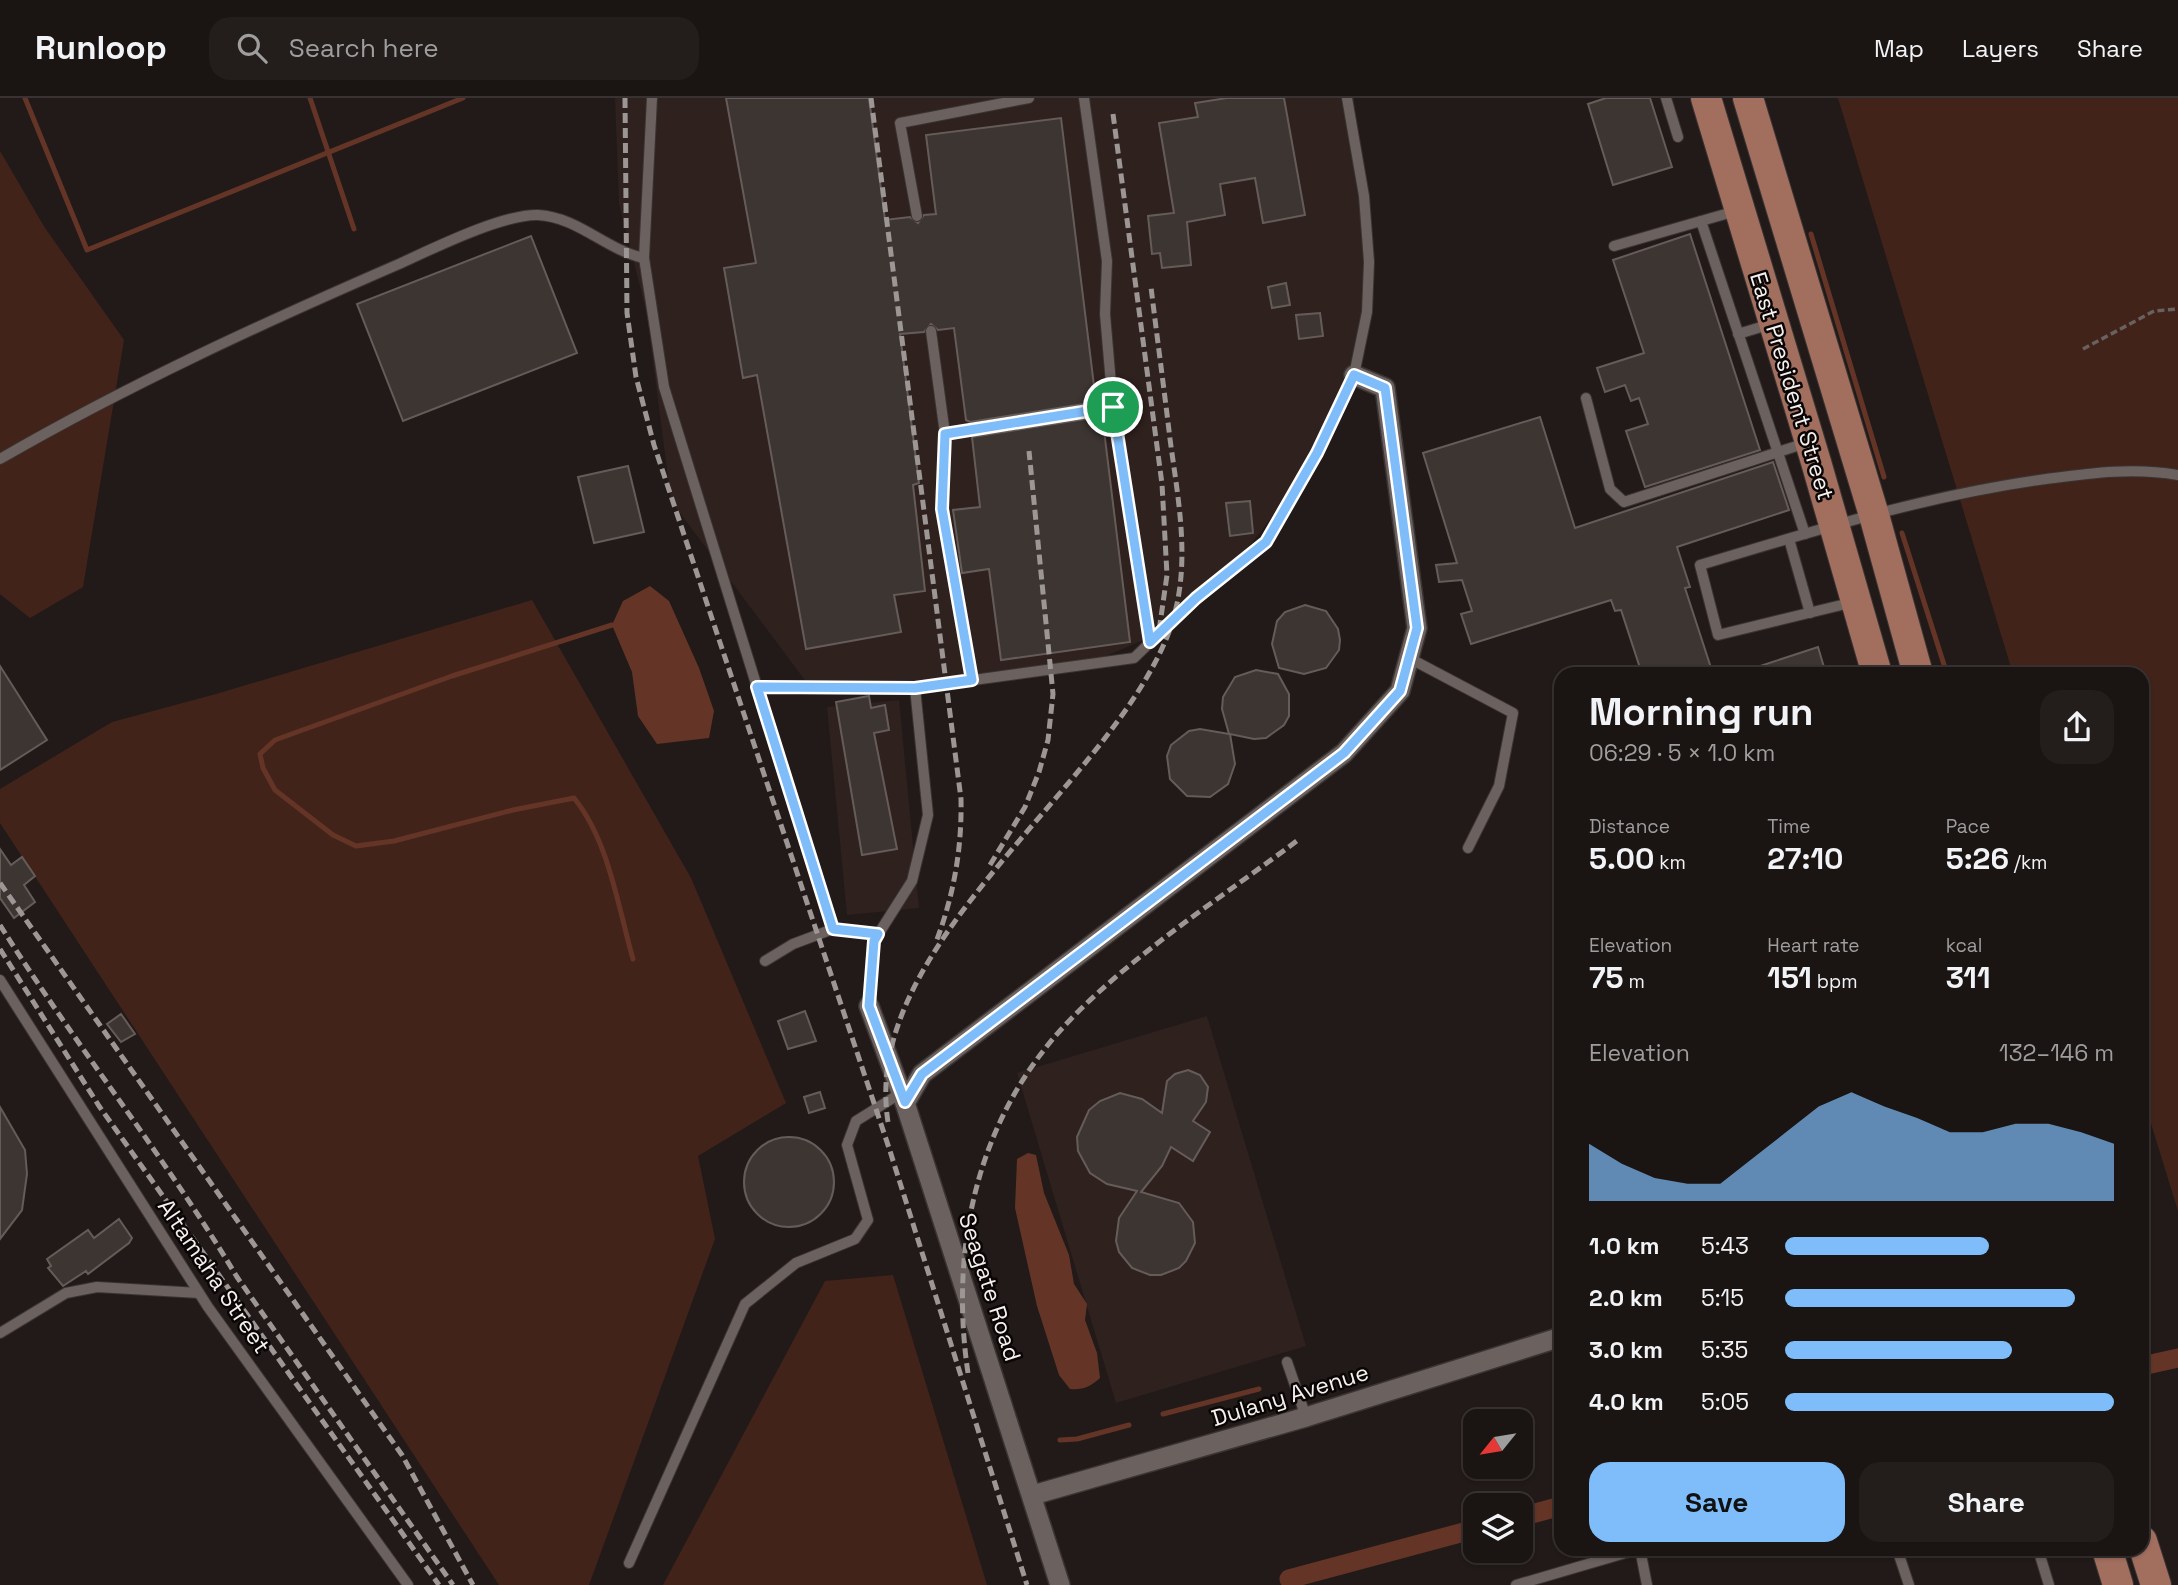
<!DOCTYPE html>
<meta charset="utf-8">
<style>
body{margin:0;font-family:"Space Grotesk",sans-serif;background:#231d1b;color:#f1f3f6;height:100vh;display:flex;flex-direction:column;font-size:26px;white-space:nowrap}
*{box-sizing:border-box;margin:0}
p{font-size:23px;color:#9f9e9f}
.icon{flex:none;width:38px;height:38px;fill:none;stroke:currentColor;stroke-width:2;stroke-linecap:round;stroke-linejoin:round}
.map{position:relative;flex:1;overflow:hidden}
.details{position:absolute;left:1554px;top:569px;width:595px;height:889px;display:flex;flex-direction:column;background:#1a1412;border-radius:21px;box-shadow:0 2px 5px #0004,0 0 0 2px #383332}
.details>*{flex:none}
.needle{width:46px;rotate:240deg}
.controls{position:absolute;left:1463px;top:1311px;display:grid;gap:14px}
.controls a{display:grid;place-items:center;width:70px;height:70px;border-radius:14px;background:#1a1412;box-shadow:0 2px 5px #0004,0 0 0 2px #383332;font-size:35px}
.pin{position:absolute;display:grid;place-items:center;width:60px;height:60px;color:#fff;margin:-30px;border:4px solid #fff;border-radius:50%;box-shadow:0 2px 7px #0007}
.round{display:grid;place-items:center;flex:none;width:74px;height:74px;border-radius:21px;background:#231d1b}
.overview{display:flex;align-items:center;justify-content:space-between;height:119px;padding:0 35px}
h1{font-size:38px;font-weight:700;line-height:52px}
.metrics{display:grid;grid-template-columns:repeat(3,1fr);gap:10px;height:119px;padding:7px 35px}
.metrics div{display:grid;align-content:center}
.metrics b{font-size:30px;font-weight:700}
.metrics small{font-size:19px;font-weight:400}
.metrics p{font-size:19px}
.chart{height:196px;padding:14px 35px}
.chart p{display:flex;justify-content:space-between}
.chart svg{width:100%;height:126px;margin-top:7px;fill:#7ebdf9;opacity:.7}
.button{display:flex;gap:14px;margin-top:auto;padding:14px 35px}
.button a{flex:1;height:80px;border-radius:21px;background:#7ebdf9;color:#111;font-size:28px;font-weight:700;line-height:80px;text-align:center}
.button a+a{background:#231d1b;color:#f1f3f6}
ul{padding:0 35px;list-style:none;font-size:23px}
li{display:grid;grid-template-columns:112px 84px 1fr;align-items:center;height:52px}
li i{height:18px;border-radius:9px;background:#7ebdf9}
header{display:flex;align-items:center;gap:42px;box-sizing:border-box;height:98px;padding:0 35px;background:#1a1412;border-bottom:2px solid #383332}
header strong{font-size:33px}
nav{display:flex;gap:38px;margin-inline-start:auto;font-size:24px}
.search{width:490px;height:63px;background:#231d1b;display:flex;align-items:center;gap:18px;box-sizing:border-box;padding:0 24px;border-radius:21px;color:#9f9e9f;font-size:26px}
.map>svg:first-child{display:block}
</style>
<header>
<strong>Runloop</strong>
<div class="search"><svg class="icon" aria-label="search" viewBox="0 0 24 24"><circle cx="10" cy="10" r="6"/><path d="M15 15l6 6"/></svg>Search here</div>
<nav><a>Map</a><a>Layers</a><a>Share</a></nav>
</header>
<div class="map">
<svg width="2178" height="1487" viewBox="0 0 2178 1487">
<rect width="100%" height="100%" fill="#221a18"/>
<g fill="#2f211d">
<path d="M615 0H1354L1367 214 1336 315 1304 378 1230 473 1160 535 1087 566 915 590 807 585 671 403 647 216 619 106Z"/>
<path d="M899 602 919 810 847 817 827 609Z"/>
<path d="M1207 918 1306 1248 1116 1305 1017 975Z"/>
</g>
<g fill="#422319">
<path d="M1838 0H2178V1113L2142 996V576H2013Z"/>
<path d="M0 53 45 130 124 242 83 489 30 520 0 496Z"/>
<path d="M532 502 691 780 786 1005 698 1058 715 1141 589 1487H499L0 725V691L112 624 216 596Z"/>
<path d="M893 1177 987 1487H663L825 1183Z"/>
</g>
<g fill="#643526">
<path d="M650 488 669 503 699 570 714 613 709 640 657 646 638 618 632 574 612 527 623 503Z"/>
<path d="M1028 1055 1036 1057 1044 1095 1069 1157 1074 1186 1087 1206 1085 1222 1097 1255 1100 1280C1090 1289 1083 1292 1070 1291L1059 1277 1037 1208 1015 1110 1017 1061Z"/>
</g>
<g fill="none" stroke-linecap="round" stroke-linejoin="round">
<g stroke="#643526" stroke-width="5">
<path d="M25 0 87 152 463 0"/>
<path d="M310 0 354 131"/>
<path d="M1811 136 1884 379"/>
<path d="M1902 435 1947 576"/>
<path d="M612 527 452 578 275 642 260 656 263 670 275 692 333 737 356 748 394 743 513 712 574 700C609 743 618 809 633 861"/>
<path d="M1163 1316 1259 1291"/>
<path d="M1060 1342 1077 1341 1129 1327"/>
</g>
<g stroke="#643526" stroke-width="19">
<path d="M2142 1268 2178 1260"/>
<path d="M1521 1419 1561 1408"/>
<path d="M1289 1481 1475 1431"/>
</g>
</g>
<g fill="#3d3532" stroke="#655c59" stroke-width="2">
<path d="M726 0H869L885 122 910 119 918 125 924 117 936 116 926 37 1061 20 1096 304 970 324 966 322 954 230 938 232 931 226 924 234 900 236 919 385 913 387 925 493 894 497 901 534 806 551 757 277 743 280 724 170 756 165Z"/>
<path d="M1227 0H1284L1305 117 1263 125 1255 80 1220 86 1225 117 1187 124 1191 167 1162 170 1160 155 1152 156 1148 118 1174 115 1159 25 1198 19 1195 5Z"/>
<path d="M1606 0H1650L1672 69 1613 87 1588 6Z"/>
<path d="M1690 136 1760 352 1645 389 1626 333 1648 326 1639 300 1631 303 1625 287 1605 294 1597 270 1644 255 1613 162Z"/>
<path d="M531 138 577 255 403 323 357 206Z"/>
<path d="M1286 185 1290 207 1272 210 1268 189Z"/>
<path d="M1320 215 1323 238 1299 241 1296 217Z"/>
<path d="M1098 319 1099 324H1103L1130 544 1001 562 989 471 962 475 953 412 980 409 972 339Z"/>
<path d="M1540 319 1575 430 1773 364 1789 412 1677 449 1690 489 1685 490 1713 576H1642L1621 512 1615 513 1611 502 1471 546 1461 516 1472 513 1462 482 1439 484 1436 467 1457 465 1423 355Z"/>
<path d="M628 368 644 434 594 445 578 379Z"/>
<path d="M1250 403 1253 435 1230 438 1226 405Z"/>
<path d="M1305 507 1326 513 1338 531 1340 542 1339 552 1326 570 1304 576 1279 570 1272 546 1277 523 1285 514Z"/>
<path d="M1818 549 1826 576H1745V573Z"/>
<path d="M0 568 47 642 0 672Z"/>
<path d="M1256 572 1278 576 1289 596V618L1284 627 1266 640 1254 641 1230 636 1235 666 1228 686 1210 699 1187 698 1170 681 1167 658 1171 647 1189 633 1200 631 1229 636 1222 611 1223 599 1235 579Z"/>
<path d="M869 598 871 610 885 607 889 632 874 635 897 751 862 757 836 604Z"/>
<path d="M0 751 11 767 22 759 35 778 24 787 35 804 14 820 0 800Z"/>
<path d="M805 913 816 943 788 951 778 923Z"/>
<path d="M121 916 135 936 121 944 107 926Z"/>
<path d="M1188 972 1200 977 1208 989 1206 1004 1193 1023 1210 1034 1193 1063 1171 1049 1162 1068 1141 1094 1179 1105 1193 1124 1195 1145 1186 1163 1179 1170 1161 1177H1150L1132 1170 1119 1154 1116 1143 1119 1120 1137 1093 1107 1086 1090 1075 1078 1053 1077 1039 1089 1012 1100 1003 1120 995 1142 1001 1162 1015 1167 983 1175 976Z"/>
<path d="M820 994 825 1010 809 1015 804 999Z"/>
<path d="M0 1009 25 1052 27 1076 22 1112 0 1141Z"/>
<circle cx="789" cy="1084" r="45"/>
<path d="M119 1121 132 1140 129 1145 88 1176 86 1173 63 1188 48 1170 51 1168 47 1161 88 1132 94 1140Z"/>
</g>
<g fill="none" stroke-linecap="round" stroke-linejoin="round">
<g stroke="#3a3433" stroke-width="12">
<g id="lane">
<path d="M652 0 644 160 664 289 757 589 915 590"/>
<path d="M1084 0 1107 163 1105 216 1113 309"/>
<path d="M1666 0 1678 39"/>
<path d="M1736 113 1701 123 1805 436"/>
<path d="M917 118 900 25 1029 0"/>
<path d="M1614 148 1701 123"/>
<path d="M931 233 945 336"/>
<path d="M1738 236 1771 226"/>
<path d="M1586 300 1610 391 1624 404 1806 345"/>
<path d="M0 361C128 287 263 225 399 166 432 151 502 116 538 117 578 119 606 152 644 160"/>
<path d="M1789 441 1810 515"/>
<path d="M1854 504 1718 537 1700 467C1814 433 1927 397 2046 381 2091 375 2133 369 2178 377"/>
<path d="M1409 560 1513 615 1499 688 1468 750"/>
<path d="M972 582 942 411 945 336 1113 309 1150 544"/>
<path d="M757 589 833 831"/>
<path d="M765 863 793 846 833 831 878 836"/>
<path d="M0 882 208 1209 408 1487"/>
<path d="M869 908 874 843 912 783 928 717 915 590 1134 560 1196 500 1266 444 1317 355 1354 277 1367 214 1369 164 1364 98 1347 0"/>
<path d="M0 1235 66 1195 97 1189 199 1195"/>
<path d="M1287 1264 1306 1319"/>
<path d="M1640 1451 1647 1487"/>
<path d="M1897 1451 1909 1487"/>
<path d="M2038 1451 2049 1487"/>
<path d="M629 1465 745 1206 796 1165 855 1141 868 1122 847 1047 856 1023 901 995"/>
<path d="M1516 1487 1639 1451"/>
</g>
</g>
<g stroke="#3a3433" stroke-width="22">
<g id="street">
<path d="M869 908 905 1005 1060 1487"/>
<path d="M905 1005 922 976 1344 655 1400 593 1417 530 1385 290 1354 277"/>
<path d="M1033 1397 1306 1319 1561 1239"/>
</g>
</g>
<g stroke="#3a3433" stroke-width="32">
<g id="primary">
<path d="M1706 0 1816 364 1877 576"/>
<path d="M1748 0 1874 417 1918 576"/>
<path d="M2142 1443 2156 1487"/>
<path d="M2107 1451 2118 1487"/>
</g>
</g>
<path stroke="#68615f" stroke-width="3.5" stroke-dasharray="7 3.5" stroke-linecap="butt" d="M2083 251 2154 213 2178 211"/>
<use href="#lane" stroke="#6b615e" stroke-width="10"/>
<use href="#street" stroke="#6b615e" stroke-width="19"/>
<use href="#primary" stroke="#a26f5f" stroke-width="30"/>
<g stroke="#9c9694" stroke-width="5" stroke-dasharray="10 5" stroke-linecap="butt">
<path d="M625 0 627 215 636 279 654 347 890 1053 1027 1487"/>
<path d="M871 0 961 701C962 750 954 797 936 844"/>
<path d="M1113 16 1162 386 1167 477 1159 533"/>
<path d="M990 767 1025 709 1039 674 1048 642 1053 596 1029 353"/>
<path d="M0 785 402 1357 473 1487"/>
<path d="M0 827C75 947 164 1057 237 1179L453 1487"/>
<path d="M0 851 99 1008 439 1487"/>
<path d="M888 1024C860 848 1104 694 1167 539 1193 474 1179 408 1170 341 1164 290 1157 239 1151 189"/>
<path d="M968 1275C949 1147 978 1017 1070 922 1133 856 1225 797 1298 742"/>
</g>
</g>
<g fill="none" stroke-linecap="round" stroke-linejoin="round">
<g stroke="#fff" stroke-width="14">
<path id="route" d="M1354 277 1385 290 1417 530 1400 593 1344 655 922 976 905 1004 869 908 874 843 878 836 833 831 757 589 915 590 972 582 942 411 945 336 1113 309 1150 544 1196 500 1266 444 1317 355Z"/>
</g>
<use href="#route" stroke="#7ebdf9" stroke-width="9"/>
</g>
<g text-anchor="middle" stroke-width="5" stroke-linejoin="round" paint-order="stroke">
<g font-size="23" fill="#f6f1ef" stroke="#090605">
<text transform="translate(1792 288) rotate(73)" y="8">East President Street</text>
<text transform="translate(214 1178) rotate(56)" y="8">Altamaha Street</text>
<text transform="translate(990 1189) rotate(72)" y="8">Seagate Road</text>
<text transform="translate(1290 1297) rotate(-17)" y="8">Dulany Avenue</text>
</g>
</g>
</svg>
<div class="controls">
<a><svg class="needle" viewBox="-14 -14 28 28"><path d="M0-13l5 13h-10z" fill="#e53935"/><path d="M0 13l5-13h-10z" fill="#9f9e9f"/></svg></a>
<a><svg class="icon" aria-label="layers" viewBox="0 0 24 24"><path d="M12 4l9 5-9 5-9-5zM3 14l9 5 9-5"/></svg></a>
</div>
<div class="pin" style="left:1113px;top:309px;background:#1e9e55"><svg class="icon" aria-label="arrive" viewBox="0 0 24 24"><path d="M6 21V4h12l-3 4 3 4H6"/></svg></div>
<section class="details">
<div class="overview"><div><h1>Morning run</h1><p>06:29 · 5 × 1.0 km</p></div><a class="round"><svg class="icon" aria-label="share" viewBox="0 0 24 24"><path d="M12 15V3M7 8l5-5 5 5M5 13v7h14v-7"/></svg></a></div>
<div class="metrics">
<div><p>Distance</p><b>5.00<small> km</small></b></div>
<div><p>Time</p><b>27:10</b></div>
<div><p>Pace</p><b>5:26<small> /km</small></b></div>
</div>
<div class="metrics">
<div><p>Elevation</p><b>75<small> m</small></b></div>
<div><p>Heart rate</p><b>151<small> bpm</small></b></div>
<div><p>kcal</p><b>311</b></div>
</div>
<div class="chart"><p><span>Elevation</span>132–146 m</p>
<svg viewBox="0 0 160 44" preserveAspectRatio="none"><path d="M0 44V24L10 31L20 36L30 38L40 38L50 29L60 20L70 11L80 6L90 11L100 15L110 20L120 20L130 17L140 17L150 20L160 24V44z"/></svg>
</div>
<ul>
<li><b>1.0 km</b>5:43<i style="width:62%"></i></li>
<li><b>2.0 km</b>5:15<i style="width:88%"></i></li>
<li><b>3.0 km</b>5:35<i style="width:69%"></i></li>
<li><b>4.0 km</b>5:05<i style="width:100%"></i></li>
</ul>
<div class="button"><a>Save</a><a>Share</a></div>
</section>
</div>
